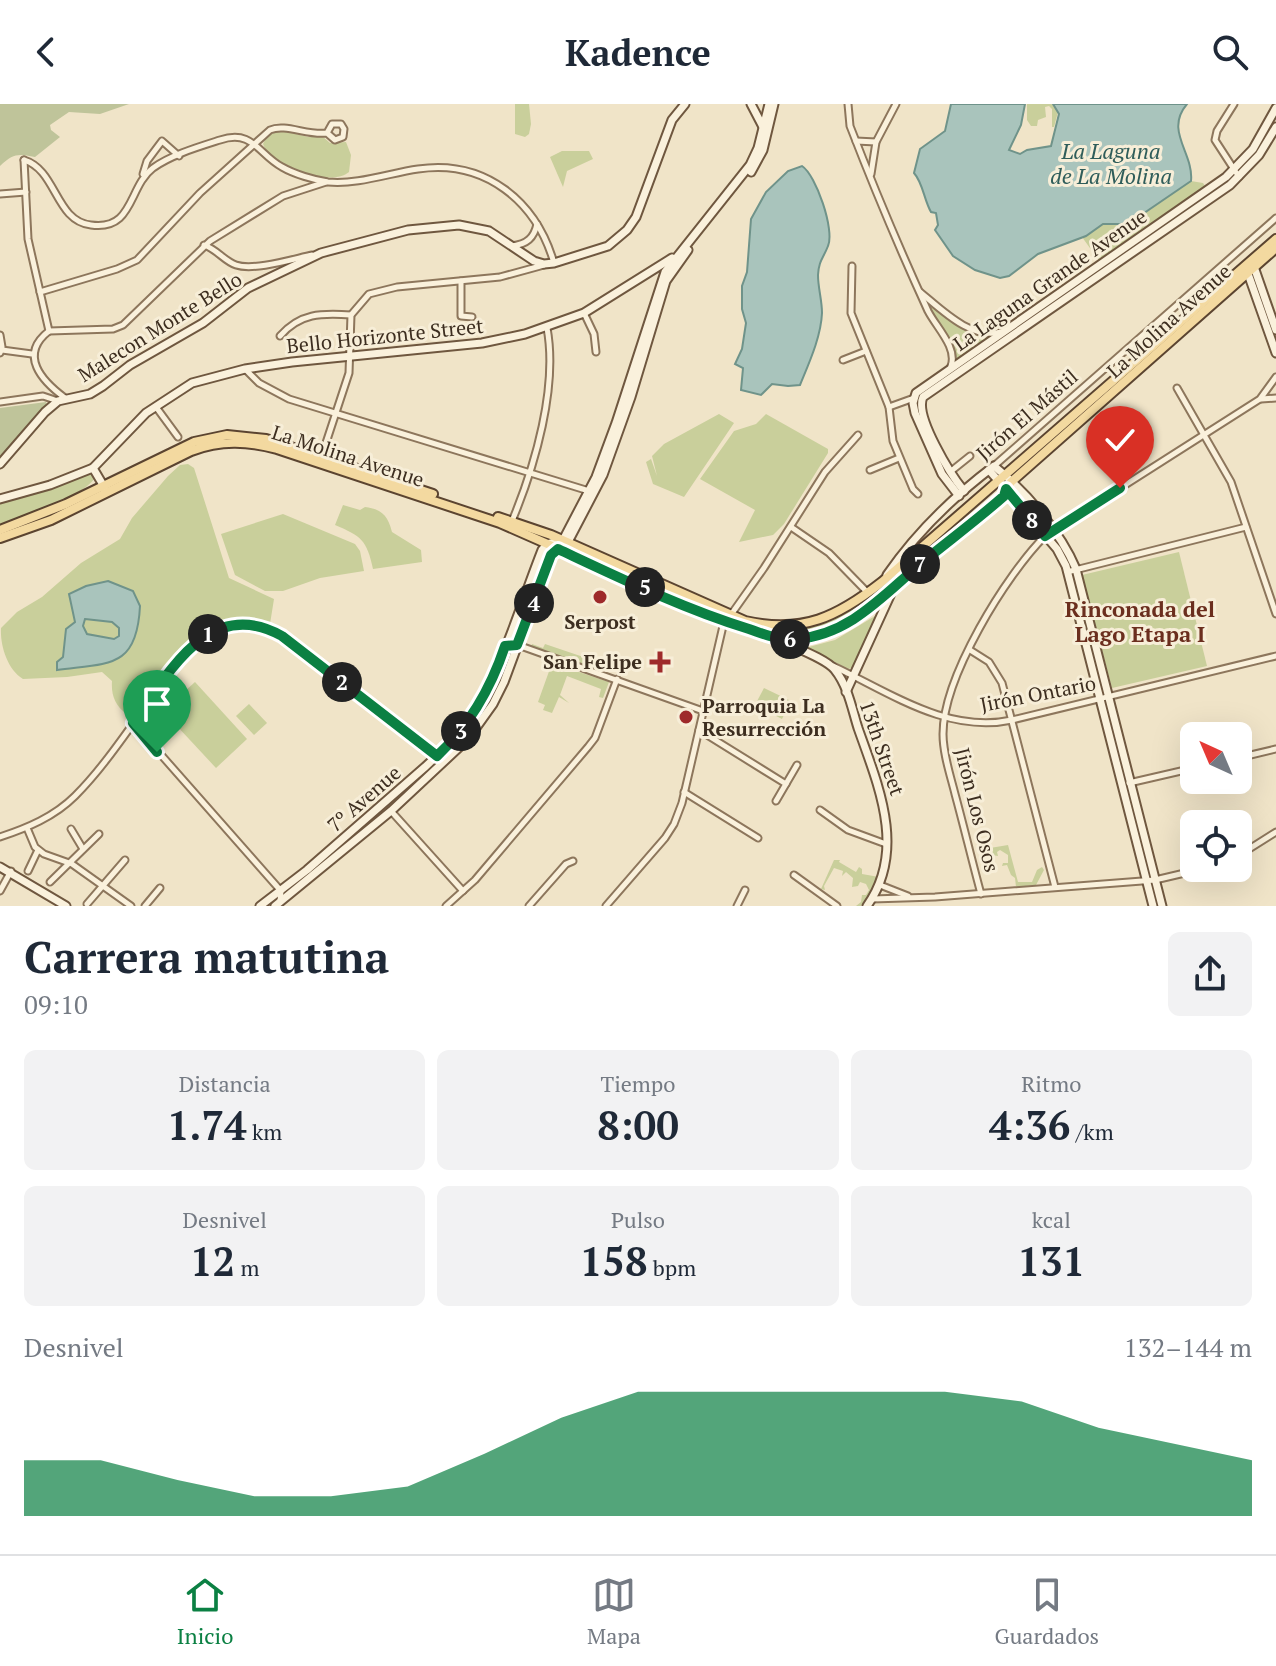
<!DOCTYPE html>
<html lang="es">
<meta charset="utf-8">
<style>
body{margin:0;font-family:"PT Serif",serif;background:#f2f2f3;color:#1f2937;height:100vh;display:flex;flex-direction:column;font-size:30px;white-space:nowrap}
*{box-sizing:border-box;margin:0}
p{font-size:26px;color:#747a83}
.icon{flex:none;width:44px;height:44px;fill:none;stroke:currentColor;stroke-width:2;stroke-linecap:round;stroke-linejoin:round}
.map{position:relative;height:802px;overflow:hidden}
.side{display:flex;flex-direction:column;background:#fff;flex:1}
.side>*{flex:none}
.needle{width:52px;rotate:316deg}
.controls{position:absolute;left:1180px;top:618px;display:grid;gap:16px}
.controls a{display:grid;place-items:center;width:72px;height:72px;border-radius:12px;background:#fff;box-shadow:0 8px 32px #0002;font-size:40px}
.pin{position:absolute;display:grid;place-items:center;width:68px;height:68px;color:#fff;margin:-82px -34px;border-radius:50% 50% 50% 0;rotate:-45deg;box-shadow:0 0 8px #0007}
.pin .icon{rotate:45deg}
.km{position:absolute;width:40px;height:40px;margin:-20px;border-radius:50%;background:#222;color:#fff;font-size:22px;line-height:40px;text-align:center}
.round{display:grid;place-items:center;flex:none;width:84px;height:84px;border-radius:12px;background:#f2f2f3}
.headline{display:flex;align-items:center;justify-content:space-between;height:136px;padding:0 24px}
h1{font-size:44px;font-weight:700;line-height:60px}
.stats{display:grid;grid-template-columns:repeat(3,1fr);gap:12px;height:136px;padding:8px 24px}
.stats div{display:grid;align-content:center;border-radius:12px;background:#f2f2f3;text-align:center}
.stats b{font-size:40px;font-weight:700}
.stats small{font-size:22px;font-weight:400}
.stats p{font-size:22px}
.chart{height:224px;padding:16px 24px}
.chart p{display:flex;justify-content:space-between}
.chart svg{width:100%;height:144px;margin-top:8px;fill:#0b8043;opacity:.7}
header{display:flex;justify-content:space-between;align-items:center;height:104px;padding:0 24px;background:#fff;font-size:36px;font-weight:700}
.tabs{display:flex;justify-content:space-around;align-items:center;height:112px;border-top:2px solid #e0e1e3;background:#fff;font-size:22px;color:#747a83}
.tabs a{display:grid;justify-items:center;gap:4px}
.tabs .selected{color:#0b8043}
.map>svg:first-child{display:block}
</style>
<header><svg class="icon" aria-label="back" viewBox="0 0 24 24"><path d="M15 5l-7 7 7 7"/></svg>Kadence<svg class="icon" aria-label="search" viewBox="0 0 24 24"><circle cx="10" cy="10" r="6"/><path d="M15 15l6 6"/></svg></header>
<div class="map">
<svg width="1276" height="802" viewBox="0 0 1276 802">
<rect width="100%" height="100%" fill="#f0e4c8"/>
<g fill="#c9cf9b">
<path d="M515 0H529L531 20 529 30 525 33 515 30Z"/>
<path d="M1027 0H1052L1058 8 1054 23H1052V5L1049 2 1045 3 1046 13 1038 16 1037 22H1031L1027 16Z"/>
<path d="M280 26 308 33 322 32 330 39 346 38 351 51 349 68C331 84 271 63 263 40L267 32Z"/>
<path d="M562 47H589L593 55 567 67 563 83 550 53Z"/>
<path d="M1191 77 1203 79 1207 85 1100 158 1082 133 1103 120 1122 121 1139 113Z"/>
<path d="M925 197 972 230 990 233 955 258C955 240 934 213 925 197Z"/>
<path d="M719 310 734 319 684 393 653 380 646 358 651 355 657 372 652 352 664 340Z"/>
<path d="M766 310 828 345V349L784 420 773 431 739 438 755 406 700 375 734 327 756 320Z"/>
<path d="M188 360 194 364 229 474 274 495 270 520 215 521 194 533 148 586 135 606 127 610C115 602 111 591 112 577L102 568 67 573 23 575C7 565 0 541 1 524L17 508 42 493 81 459 120 435 132 414 168 372 180 361Z"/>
<path d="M90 369H93L96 373C79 395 28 414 0 421V399Z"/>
<path d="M343 401 360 406 365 403C382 405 388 412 392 428L421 446 422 458 373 465C367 436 361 432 335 421Z"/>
<path d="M283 410 355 440 360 447 364 467 320 474 283 487H265L235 471 221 430Z"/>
<path d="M1179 448 1207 562 1112 584 1082 471Z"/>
<path d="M859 500 864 502C839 522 808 536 775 530V526C806 525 834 519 859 500Z"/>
<path d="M875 512H877L852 563 849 565 805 544 835 536Z"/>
<path d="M532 540 543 544 545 540 604 560 599 567 530 544Z"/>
<path d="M552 559 609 578 603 594 599 593 601 585 567 572 560 591 569 599 559 593 552 609 543 606 545 601 538 598Z"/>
<path d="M195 578 247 635 216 664 163 607Z"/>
<path d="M764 584 791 597 782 615 755 601Z"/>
<path d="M249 600 267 619 254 631 236 612Z"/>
<path d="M1008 741 1018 778H1032L1037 766 1042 763 1044 766 1036 781 1016 783 1015 774 1011 771 1007 761 1002 762 1003 759H1008V751L1000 746 997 748 998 752 992 751 990 744Z"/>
<path d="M834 756H840L839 758 856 768 859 763 862 765V770L879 773 876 783 867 793 870 795 867 798 864 797 861 802H856L861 798 862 791H866L869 786 866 780 860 778 858 782 852 783 853 774 846 768 842 772 843 767 834 764 824 782 825 786 821 785Z"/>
</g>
<g fill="#bfc49a">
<path d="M0 0H129L100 10 69 8 50 21 51 26 60 33 35 53C18 50 14 49 0 62Z"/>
<path d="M46 298 47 301 0 352V304Z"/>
</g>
<g fill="#a9c4bc" stroke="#6f938a" stroke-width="2" fill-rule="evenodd">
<path d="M951 0H1025L1021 21 1009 46 1020 50 1027 46 1051 42 1059 10 1053 0H1187C1164 27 1194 49 1191 77L1128 120H1103L1086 132 1038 150 1009 172 1000 174 975 166 953 152 935 126 938 121 936 109 931 108C924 96 923 79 914 69L920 45 945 27Z"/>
<path d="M802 62C816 71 835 126 828 142 823 155 819 156 818 171 818 184 822 196 822 209 821 233 809 259 800 281L788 282 772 280 761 291 741 286 743 264 735 260 742 245 746 219 742 205V182L747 168 751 115 766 88 788 67Z"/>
<path d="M108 477 133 487 140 502C137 565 109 559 57 566V558L63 553 66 525 75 518 69 490 86 482ZM85 515 112 518 119 524V532L114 535 87 530 83 522Z"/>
</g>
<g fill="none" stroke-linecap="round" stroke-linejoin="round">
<g stroke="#8d765c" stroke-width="9">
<g id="street">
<path d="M848 0 850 22C874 84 900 146 928 207 936 223 958 244 951 262"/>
<path d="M1234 0 1217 27 1215 36 1239 73"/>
<path d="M856 37 876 38"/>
<path d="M24 56C57 66 55 117 91 121 134 127 128 83 153 64 171 51 198 43 220 36 253 25 258 50 282 63 294 70 314 76 328 78 357 81 390 69 418 65 485 55 536 97 554 159"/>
<path d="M24 56 28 135 49 227"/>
<path d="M143 70 147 57 162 37 179 52"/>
<path d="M871 70 876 38 896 0"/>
<path d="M0 90 26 88"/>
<path d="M204 141C218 146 224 157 236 161 254 167 293 155 312 151"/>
<path d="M512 142C527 140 534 134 537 120"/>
<path d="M852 162 851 209 889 303 893 337 913 385 918 390"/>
<path d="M461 177V212L472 213"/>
<path d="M40 188 117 165 137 156 200 89 270 26C285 19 308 32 327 29L335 36 343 33 344 25 341 20H332L327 29"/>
<path d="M920 188C942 206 971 236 1001 228"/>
<path d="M584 209 594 230 596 248"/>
<path d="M49 227 113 225 123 221 210 137 283 92 326 78"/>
<path d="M49 227C18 251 42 277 65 294"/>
<path d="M0 231 2 243 0 249"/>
<path d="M280 232C300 209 321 209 351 211"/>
<path d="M2 246 32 250"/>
<path d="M843 256 866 247"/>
<path d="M245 265 259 279 289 295 589 387"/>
<path d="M1177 284 1231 378 1276 510"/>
<path d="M1261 295 1276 294"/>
<path d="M0 298 43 292 58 297"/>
<path d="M156 303 178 333"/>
<path d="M889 303 914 294"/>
<path d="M321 354 349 269 351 211 369 190 397 183 500 173 544 161"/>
<path d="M994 362 1276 114"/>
<path d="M870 366 899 354"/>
<path d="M950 368 970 352"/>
<path d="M512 417C535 362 558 283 547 224"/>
<path d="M791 423 829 449 868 489"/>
<path d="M1067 468 1246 423"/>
<path d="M515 540 703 607"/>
<path d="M970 546 989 558 1002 579 1055 783"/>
<path d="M833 562C889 588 947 630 1012 616L1276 552"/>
<path d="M133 619 281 787 280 797"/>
<path d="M699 626 786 680"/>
<path d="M1238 654 1276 645"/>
<path d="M1129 679 1194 664"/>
<path d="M684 688 758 734"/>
<path d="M776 697 797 661"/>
<path d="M820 706 848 726 886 740"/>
<path d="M391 707 463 787"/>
<path d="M27 724 35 743 44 750 72 760 131 802"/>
<path d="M71 725 83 745"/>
<path d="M0 733C27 724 54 713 75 692 99 668 120 638 140 610 160 579 183 540 217 524 233 516 267 523 282 532L437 651"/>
<path d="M1238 752 1276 728"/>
<path d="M28 767 38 746"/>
<path d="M794 771 837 802"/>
<path d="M50 778 99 730"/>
<path d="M880 781 908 792"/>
<path d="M0 787 11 767"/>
<path d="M981 790C972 757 964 723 955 690 950 670 943 650 943 630 943 573 1006 471 1045 432L1260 295 1276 273"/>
<path d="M872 795 935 793 1155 776 1206 764"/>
<path d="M87 800 125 756"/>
<path d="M145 802 160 784"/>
<path d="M446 802 475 776 588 643 595 634 617 575"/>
<path d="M529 802 566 760 573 757"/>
<path d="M606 802 665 734 674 720 682 699 723 522 764 464 825 368 858 331"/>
<path d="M737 802 745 786"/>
</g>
</g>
<g stroke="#6f573f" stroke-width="11">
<g id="secondary">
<path d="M751 0 763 23"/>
<path d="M751 68 763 46 774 0"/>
<path d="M1253 160 1276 226"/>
<path d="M1246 164 1276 249"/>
<path d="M0 360 45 308 58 297 90 290 103 282 130 261 203 219 248 184 321 149 408 126 459 121 489 127 534 157 544 160 554 159 608 142 627 126 636 113 672 16 685 0"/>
<path d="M93 364 106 386"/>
<path d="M989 366 1057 445 1066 462 1153 802"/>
<path d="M964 387C951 371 914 312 923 293L1230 81 1259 51 1276 23"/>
<path d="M959 392 942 370 915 309 913 299 916 289 1226 73 1253 45 1276 4"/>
<path d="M0 395 50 381 93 364 146 309 192 279 245 265 292 258 482 239 525 230 584 209 672 154"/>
<path d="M887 471C916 429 953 393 994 362 1026 388 1060 427 1076 465L1162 802"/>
<path d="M775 534C790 542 826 554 835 566 848 582 852 605 858 624 878 681 907 746 867 802"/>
<path d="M846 588 905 459"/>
<path d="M0 763 66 802"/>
<path d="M260 802 307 766 425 663C495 600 509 530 542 446L547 440 563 436 596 373 616 319 665 168 750 61 758 44 769 0"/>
<path d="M275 802 391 707 468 635 493 600 504 578 551 451 568 438 603 371 631 293 666 177 688 146"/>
</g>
</g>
<g stroke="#5b4430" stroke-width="12">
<g id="primary">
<path d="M498 413 551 431 745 517C803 530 837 513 882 478L1276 135"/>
<path d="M0 426 66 400 194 338 227 331 266 335 433 390"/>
<path d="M0 434 51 416 191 347C221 336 247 337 277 345L500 419 716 514 773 533 789 535 822 530 863 510 925 456 972 420 1004 392 1011 378 1276 144"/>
</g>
</g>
<use href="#street" stroke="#faf1dc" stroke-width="5"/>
<use href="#secondary" stroke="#faf1dc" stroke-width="7"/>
<use href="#primary" stroke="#f3d9a0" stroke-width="8"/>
</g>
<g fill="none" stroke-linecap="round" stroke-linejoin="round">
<g stroke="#fff" stroke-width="16">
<path id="route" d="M157 648 133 619C169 569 209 491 282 532L437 652C470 621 491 584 505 542L517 541 551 451 558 445C620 474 684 505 749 525 764 530 780 537 796 535 851 531 885 489 924 457 951 435 978 415 1004 392L1006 385 1045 432 1120 384"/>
</g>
<use href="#route" stroke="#0b8043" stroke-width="10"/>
</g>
<g fill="#9e2a2b" stroke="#f7eed8" stroke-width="3">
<circle cx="600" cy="493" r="8"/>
<path d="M656 546h8v8h8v8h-8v8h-8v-8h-8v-8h8z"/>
<circle cx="686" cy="613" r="8"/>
</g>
<g text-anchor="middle" stroke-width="6" stroke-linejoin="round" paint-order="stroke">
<g font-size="20" fill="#3d2e20" stroke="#f7eed8">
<text transform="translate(1050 176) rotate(-35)" y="7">La Laguna Grande Avenue</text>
<text transform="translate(1169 217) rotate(-42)" y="7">La Molina Avenue</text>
<text transform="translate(160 223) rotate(-32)" y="7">Malecon Monte Bello</text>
<text transform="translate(385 232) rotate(-6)" y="7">Bello Horizonte Street</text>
<text transform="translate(1027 311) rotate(-41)" y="7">Jirón El Mástil</text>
<text transform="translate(348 352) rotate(18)" y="7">La Molina Avenue</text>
<text transform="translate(1038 590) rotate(-11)" y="7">Jirón Ontario</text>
<text transform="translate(882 644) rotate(71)" y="7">13th Street</text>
<text transform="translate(364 695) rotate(-41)" y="7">7º Avenue</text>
<text transform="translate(977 706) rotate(76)" y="7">Jirón Los Osos</text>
</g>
<g font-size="20" font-weight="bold" fill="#3d2e20" stroke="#f7eed8">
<text x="600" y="525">Serpost</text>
<text x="642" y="565" text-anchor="end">San Felipe</text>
<text x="702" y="609" text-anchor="start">Parroquia La<tspan x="702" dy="23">Resurrección</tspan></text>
</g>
<g font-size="22" font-style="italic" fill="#2f5d5a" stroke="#f7eed8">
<text x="1111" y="55">La Laguna<tspan x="1111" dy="25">de La Molina</tspan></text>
</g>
<g font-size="22" font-weight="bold" fill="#6b2e1e" stroke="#f7eed8">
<text x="1140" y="513">Rinconada del<tspan x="1140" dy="25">Lago Etapa I</tspan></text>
</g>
</g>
</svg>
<div class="controls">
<a><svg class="needle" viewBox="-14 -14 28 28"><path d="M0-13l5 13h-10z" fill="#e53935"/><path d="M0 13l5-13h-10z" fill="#747a83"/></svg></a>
<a><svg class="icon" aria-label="locate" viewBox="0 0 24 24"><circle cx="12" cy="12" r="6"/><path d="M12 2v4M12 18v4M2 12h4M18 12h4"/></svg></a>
</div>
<div class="pin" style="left:157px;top:648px;background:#1e9e55"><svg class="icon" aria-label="arrive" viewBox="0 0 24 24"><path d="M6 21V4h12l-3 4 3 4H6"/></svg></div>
<div class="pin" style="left:1120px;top:384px;background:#d93025"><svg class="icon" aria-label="check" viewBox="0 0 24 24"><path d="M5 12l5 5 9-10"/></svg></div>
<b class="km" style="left:208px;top:530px">1</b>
<b class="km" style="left:342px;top:578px">2</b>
<b class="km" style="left:461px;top:627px">3</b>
<b class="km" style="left:534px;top:499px">4</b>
<b class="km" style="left:645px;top:483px">5</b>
<b class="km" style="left:790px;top:535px">6</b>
<b class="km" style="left:920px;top:460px">7</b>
<b class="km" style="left:1032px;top:416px">8</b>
</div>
<section class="side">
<div class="headline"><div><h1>Carrera matutina</h1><p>09:10</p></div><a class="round"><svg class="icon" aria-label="share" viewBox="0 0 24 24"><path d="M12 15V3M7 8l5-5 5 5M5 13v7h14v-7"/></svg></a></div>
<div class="stats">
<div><p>Distancia</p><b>1.74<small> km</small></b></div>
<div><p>Tiempo</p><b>8:00</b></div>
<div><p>Ritmo</p><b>4:36<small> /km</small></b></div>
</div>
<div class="stats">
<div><p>Desnivel</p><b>12<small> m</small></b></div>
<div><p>Pulso</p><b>158<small> bpm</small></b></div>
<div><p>kcal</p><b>131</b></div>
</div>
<div class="chart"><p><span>Desnivel</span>132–144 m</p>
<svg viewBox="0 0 160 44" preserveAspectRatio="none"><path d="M0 44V27L10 27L20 33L30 38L40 38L50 35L60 25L70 14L80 6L90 6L100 6L110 6L120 6L130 9L140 17L150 22L160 27V44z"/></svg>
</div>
</section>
<nav class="tabs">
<a class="selected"><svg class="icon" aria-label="home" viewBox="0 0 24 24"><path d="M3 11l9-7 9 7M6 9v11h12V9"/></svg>Inicio</a>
<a><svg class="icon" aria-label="map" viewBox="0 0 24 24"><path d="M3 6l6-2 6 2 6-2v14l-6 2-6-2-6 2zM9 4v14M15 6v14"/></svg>Mapa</a>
<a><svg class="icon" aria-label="saved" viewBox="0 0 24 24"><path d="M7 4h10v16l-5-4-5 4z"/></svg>Guardados</a>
</nav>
